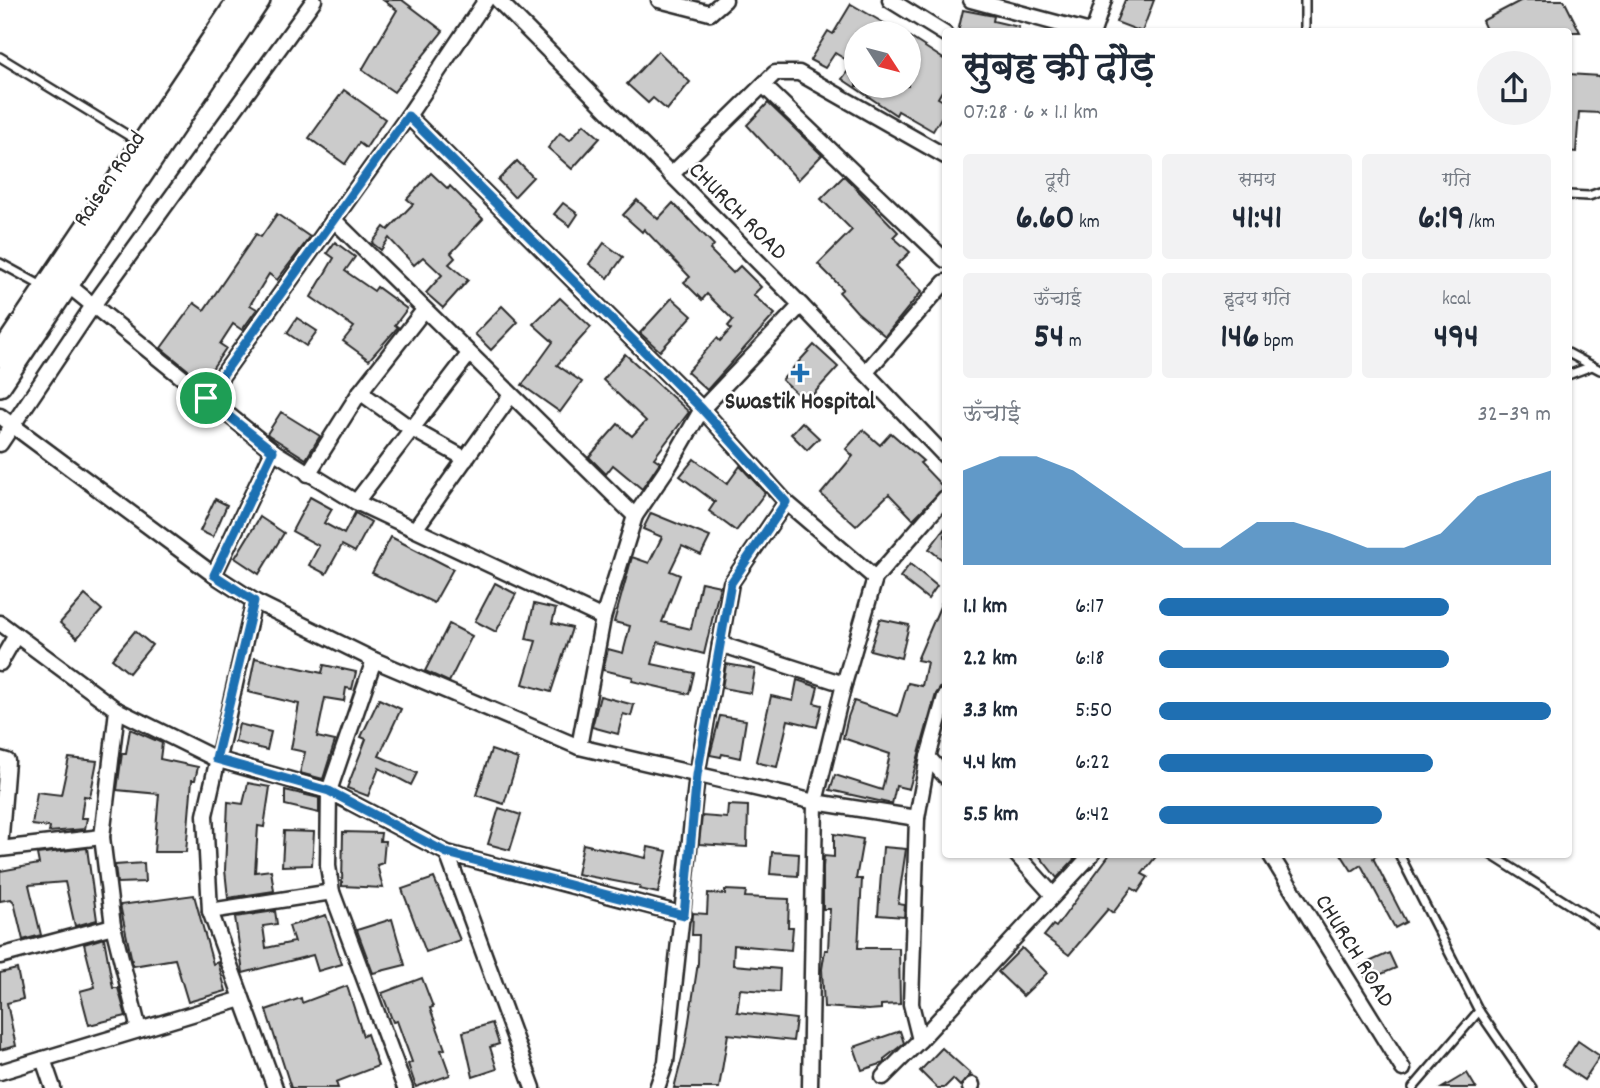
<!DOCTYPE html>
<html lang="hi">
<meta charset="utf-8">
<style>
body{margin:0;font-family:Dekko,"Playpen Sans Deva",sans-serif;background:#f2f2f3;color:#1f2937;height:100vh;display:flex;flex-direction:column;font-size:26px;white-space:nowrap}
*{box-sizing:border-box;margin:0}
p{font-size:23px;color:#747a83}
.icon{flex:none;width:38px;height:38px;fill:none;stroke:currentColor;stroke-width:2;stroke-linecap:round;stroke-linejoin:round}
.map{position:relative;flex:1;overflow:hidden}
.sheet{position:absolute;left:942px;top:28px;width:630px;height:830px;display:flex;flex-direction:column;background:#fff;border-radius:7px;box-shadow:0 2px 5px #0004}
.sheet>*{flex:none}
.needle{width:46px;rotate:126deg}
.fabs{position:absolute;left:844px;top:21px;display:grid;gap:14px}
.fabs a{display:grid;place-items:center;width:77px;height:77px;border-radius:50%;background:#fff;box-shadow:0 2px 5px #0004;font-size:35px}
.pin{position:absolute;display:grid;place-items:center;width:60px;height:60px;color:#fff;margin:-30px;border:4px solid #fff;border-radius:50%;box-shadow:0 2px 7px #0007}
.round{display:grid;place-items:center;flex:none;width:74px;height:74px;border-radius:37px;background:#f2f2f3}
.headline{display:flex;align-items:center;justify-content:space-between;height:119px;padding:0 21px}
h1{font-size:38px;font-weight:800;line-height:52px}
.metrics{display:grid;grid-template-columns:repeat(3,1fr);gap:10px;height:119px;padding:7px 21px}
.metrics div{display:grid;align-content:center;border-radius:7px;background:#f2f2f3;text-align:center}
.metrics b{font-size:35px;font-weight:800}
.metrics small{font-size:19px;font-weight:400}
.metrics p{font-size:19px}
.chart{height:196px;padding:14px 21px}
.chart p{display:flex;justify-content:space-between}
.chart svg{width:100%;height:126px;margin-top:7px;fill:#1f6fb2;opacity:.7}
ul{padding:0 21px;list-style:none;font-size:23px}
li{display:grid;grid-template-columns:112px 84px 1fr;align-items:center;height:52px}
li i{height:18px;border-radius:9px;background:#1f6fb2}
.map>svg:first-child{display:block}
</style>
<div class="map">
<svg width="1600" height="1088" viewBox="0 0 1600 1088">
<rect width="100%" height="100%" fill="#fff"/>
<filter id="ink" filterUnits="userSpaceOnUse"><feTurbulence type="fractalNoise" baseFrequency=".0143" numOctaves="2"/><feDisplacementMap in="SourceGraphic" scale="14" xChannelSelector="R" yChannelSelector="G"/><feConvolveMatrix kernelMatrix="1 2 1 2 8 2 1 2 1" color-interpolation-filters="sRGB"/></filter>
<g filter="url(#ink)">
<g fill="#cbcbcb" stroke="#2b2b2b" stroke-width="2">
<path d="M383 0H402L443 31 394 92 362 70 397 10Z"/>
<path d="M1125 0H1154L1142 32 1116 22Z"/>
<path d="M1522 0H1564L1580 32H1487L1482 21Z"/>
<path d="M851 4 901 33H856V86H908V36L945 60V86L938 98 945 102V111L933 131 898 111 896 115 842 79 853 64 835 53 825 68 810 60 828 31 833 34Z"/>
<path d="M963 10 994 16 993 21 1019 27 1018 32H958Z"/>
<path d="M658 51 690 82 667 110 653 98 648 103 627 84Z"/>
<path d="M1568 74 1600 76V113L1579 112 1576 152 1568 151Z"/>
<path d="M344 90 385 119 366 148 359 143 345 164 309 138Z"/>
<path d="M768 103 822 155 798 180 747 125Z"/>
<path d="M584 124 600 138 572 169 548 148 560 133 570 140Z"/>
<path d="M517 161 533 177 514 197 498 180Z"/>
<path d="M431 173 448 189 450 186 483 219 451 253 455 258 449 264 468 280 443 308 426 293 442 275 423 257 414 265 389 238 381 250 372 243 384 227 388 230 413 204 407 199Z"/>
<path d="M844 176 898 232 893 237 910 252 896 266 922 291 885 336 857 312 839 292 843 289 818 264 852 230 821 199Z"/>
<path d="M637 200 658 219 673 203 714 245 710 250 733 273 740 266 761 287 753 295 775 314 707 390 687 372 717 338 720 341 731 329 728 326 733 320 707 294 702 300 684 282 690 277 644 229 642 232 623 215Z"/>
<path d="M563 203 578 214 570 226 554 214Z"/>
<path d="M277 214 310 237 277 280 269 274 250 305 257 309 242 330 233 324 220 344 226 348 203 382 161 348 194 303 204 310 256 234 261 237Z"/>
<path d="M335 242 355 257 345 271 374 291 377 287 407 309 395 325 398 327 369 360 343 341 354 327 311 297 334 258 327 253Z"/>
<path d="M604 243 623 257 608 278 589 264Z"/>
<path d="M560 298 591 327 557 365 582 382 560 412 522 385 553 342 533 324Z"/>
<path d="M672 298 692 316 660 351 640 333Z"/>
<path d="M502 306 518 322 491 350 475 334Z"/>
<path d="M297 318 317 331 306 346 287 333Z"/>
<path d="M814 345 838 367 806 402 782 380Z"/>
<path d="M625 354 689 412 654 458 660 462 642 489 613 465 606 474 589 457 618 424 632 436 646 421 603 380Z"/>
<path d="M281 412 320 436 306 459 267 434Z"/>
<path d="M802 422 819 438 807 450 791 434Z"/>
<path d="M863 430 880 445 891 433 923 461 920 463 944 488 913 519 889 494 856 526 821 494 853 456 846 449Z"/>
<path d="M694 459 727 484 740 466 765 493 736 531 709 511 715 502 680 476Z"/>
<path d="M310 497 332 509 324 523 344 534 355 513 371 522 355 552 342 545 326 574 309 565 319 546 292 531Z"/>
<path d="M215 499 227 505 213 537 200 531Z"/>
<path d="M651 513 710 537 701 555 682 546 670 571 680 575 662 622 691 629 701 582 720 586 704 654 658 642 652 664 694 673 689 694 632 681 633 677 603 670 608 649 623 653 630 626 614 622 632 557 649 563 662 537 643 529Z"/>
<path d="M260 517 284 533 259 574 235 558Z"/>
<path d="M945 528V562L929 549Z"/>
<path d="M391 537 453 569 434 603 372 573Z"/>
<path d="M910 564 937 586 928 599 900 577Z"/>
<path d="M495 583 516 594 496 632 475 621Z"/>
<path d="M85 595 102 610 77 638 60 623Z"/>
<path d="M945 595V688L941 687 936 694 909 789 896 786 892 804 830 790 835 775 882 790 890 754 843 738 848 717 854 701 898 716 908 683 922 686 927 662 917 660Z"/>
<path d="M534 604 556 609 552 623 572 628 551 692 523 684 536 641 526 639Z"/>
<path d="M880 619 909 625 901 658 870 650Z"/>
<path d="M449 624 472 636 449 682 425 671Z"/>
<path d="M135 631 152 645 129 673 112 659Z"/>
<path d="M255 658 322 673 324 665 356 672 352 689 346 688 344 701 325 698 317 737 335 741 323 779 300 773 305 752 291 749 299 704 248 692Z"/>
<path d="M726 664 755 669 751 693 722 688Z"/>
<path d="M797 680 818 687 814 703 822 705 817 727 788 720 777 767 759 763 756 761 771 696 793 701Z"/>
<path d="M600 696 634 705 631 716 623 714 618 734 592 727Z"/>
<path d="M379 699 401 709 379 756 417 773 411 785 379 768 368 796 347 788 366 739 361 737Z"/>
<path d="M720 716 746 720 740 758 722 754 721 757 710 755Z"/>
<path d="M239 724 271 732 267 750 235 742Z"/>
<path d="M130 729 162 743 160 759 198 767 195 780H192L186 852H154L159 794 117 790 122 753H126Z"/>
<path d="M491 750 518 759 504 804 476 795Z"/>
<path d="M69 758 97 761 90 797 84 796 81 818H87L85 829 49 832 50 827 32 825 37 792 61 795Z"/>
<path d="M248 783 270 787 264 827 258 826 255 872 271 870 274 891 228 898 225 870 228 802 243 804Z"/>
<path d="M285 790 319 798V813L285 805Z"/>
<path d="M728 805 748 806 747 847 699 844 702 816 727 818Z"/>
<path d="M499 808 521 815 510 850 488 844Z"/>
<path d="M284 831 314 832 312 865 282 866Z"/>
<path d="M343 832 381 833 380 841H385L383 863 377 865 383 888 342 886Z"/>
<path d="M834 834 863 839 856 879H862L858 948H899L900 1004 881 1005V1009L868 1010 824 1007 822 969 825 950H828L830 909H823V867L824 856 834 857Z"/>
<path d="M583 844 646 858 648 847 667 851 658 893 639 889 640 886 577 874Z"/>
<path d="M883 847 906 849 898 904 905 905 904 917 878 915Z"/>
<path d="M87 848 97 920 75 926 65 882 29 885 41 935 23 940 14 902 11 899 0 901V871L39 864 37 854Z"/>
<path d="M772 852 799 854 798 876 770 874Z"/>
<path d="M1038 854H1079L1057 878Z"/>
<path d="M1110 854H1158L1142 874 1148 877 1138 892 1132 888 1113 913 1108 909 1069 955 1044 936 1053 925 1056 927Z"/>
<path d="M1341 854H1379L1373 858 1406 922 1395 928 1361 865 1352 871Z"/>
<path d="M144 863 145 882 117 883 115 865Z"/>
<path d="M434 878 460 940 426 952 402 889Z"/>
<path d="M725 890 746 891 745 897 789 899 788 927H793L791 950 734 945 733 965 780 969 779 992 740 989 737 1012 796 1019 793 1041 728 1034 719 1088H674L685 1047 698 963 699 935H692L693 913 707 914 708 893 725 894Z"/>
<path d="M194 895 213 964 218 962 226 991 188 1002 175 959 133 966 120 905Z"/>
<path d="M275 911 277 924 263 926 266 948 294 942 289 926 326 915 342 964 318 971 313 955 243 973 235 917Z"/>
<path d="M392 919 405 965 373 973 357 930Z"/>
<path d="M104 938 113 988H118L126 1016 89 1025 80 991 95 987 84 944Z"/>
<path d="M1022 948 1047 973 1023 996 998 972Z"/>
<path d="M1389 953 1396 968 1367 980 1360 966Z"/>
<path d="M17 969 23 999 7 1003 16 1046 0 1050V973Z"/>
<path d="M422 978 433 1007 430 1008 445 1049 441 1050 450 1075 416 1087 408 1064 412 1062 397 1021 393 1022 382 993Z"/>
<path d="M347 986 363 1036 367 1034 378 1066 336 1082 338 1088H291L266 1010 301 998 302 1003Z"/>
<path d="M492 1023 499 1044 490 1047 497 1069 473 1077 463 1032Z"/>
<path d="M900 1031 904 1043 898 1048 884 1059V1063L862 1070 854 1047Z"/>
<path d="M1578 1041 1600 1056 1584 1080 1562 1065Z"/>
<path d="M942 1048 971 1074 960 1086 953 1079 944 1088H937L920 1071Z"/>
<path d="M1467 1073 1476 1088H1442Z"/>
</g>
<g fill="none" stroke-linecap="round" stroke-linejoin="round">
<g stroke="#2b2b2b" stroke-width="12">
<g id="lane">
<path d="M1305 0V32"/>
<path d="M0 57 139 142"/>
<path d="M1568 195 1589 196 1600 192"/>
<path d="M0 263 42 286"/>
<path d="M1568 353 1600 370"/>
<path d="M1568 375 1592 366"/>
<path d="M1399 854 1479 1011 1532 1088"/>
<path d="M1490 854 1600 924"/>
<path d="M1413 1088 1479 1011"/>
</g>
</g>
<g stroke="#2b2b2b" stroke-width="19">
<g id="street">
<path d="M498 0 801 305 945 456"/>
<path d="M659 0 710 13"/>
<path d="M890 0 945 34"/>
<path d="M971 0 1090 32"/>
<path d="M710 13 725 0"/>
<path d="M1093 32 1104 0"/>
<path d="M763 85 945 260"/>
<path d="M408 116 702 409 786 502 875 578"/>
<path d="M671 175 775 73H799L945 156"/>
<path d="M333 219 635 516"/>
<path d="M68 285 273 451 356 502 603 618"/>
<path d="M866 372 945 282"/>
<path d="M360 392 410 428 466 459"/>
<path d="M206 398 408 116 486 0"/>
<path d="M0 416 214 575 254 601 374 660 579 747 815 802 917 818"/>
<path d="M0 444 92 307 314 0"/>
<path d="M308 474 360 392 424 310"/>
<path d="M356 502 469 354"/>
<path d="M416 528 511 395"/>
<path d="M214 575 273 451"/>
<path d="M254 601 205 815 210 911 275 1088"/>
<path d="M0 623 117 710 216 759 329 791 447 853 684 915"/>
<path d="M720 644 844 684"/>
<path d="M374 660 329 791 328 866 332 892 405 1088"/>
<path d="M0 663 16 635"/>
<path d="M945 697 928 757 917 818 911 1004 920 1040 1092 854"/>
<path d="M117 710 102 837 113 926 139 1030"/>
<path d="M579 747 603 618 635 516 669 466 702 409 801 305"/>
<path d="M928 757 945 776"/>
<path d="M0 759 7 761 0 848"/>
<path d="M0 849 102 837"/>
<path d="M447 853 533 1088"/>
<path d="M1016 854 1053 895"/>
<path d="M1270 854 1403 1069"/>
<path d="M210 911 332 892"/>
<path d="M0 956 113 926"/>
<path d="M43 1059 53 1088"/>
<path d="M0 1072 242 999"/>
<path d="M883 1077 920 1040"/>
<path d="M657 1088 666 1062 697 775 731 583 786 502"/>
<path d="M810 1088 815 802 844 684 875 578 945 498"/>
<path d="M970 1088 972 1085"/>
</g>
</g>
<g stroke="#2b2b2b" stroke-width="26">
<g id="primary">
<path d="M0 356 239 0"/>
<path d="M0 385 259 0"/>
</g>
</g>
<use href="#lane" stroke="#fff" stroke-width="7"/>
<use href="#street" stroke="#fff" stroke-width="14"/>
<use href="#primary" stroke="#fff" stroke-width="21"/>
</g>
</g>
<g fill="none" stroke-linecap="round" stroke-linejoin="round" filter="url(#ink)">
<g stroke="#fff" stroke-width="14">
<path id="route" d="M408 116 702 409 786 502 731 583 697 775 684 915 447 853 329 791 216 759 254 601 214 575 273 451 206 398Z"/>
</g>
<use href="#route" stroke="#1f6fb2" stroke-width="9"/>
</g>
<path fill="#1f6fb2" stroke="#fff" stroke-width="2.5" d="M796.5 362.5h7v7h7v7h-7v7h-7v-7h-7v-7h7z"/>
<g text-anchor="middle" stroke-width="5" stroke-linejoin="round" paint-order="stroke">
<g font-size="24" fill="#2b2b2b" stroke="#fff">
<text transform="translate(108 178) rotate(-56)" y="8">Raisen Road</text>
<text transform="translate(739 210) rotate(45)" y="8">CHURCH ROAD</text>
<text transform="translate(1356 950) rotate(58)" y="8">CHURCH ROAD</text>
</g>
<g font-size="24" font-weight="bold" fill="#2b2b2b" stroke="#fff">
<text x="800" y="408">Swastik Hospital</text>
</g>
</g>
</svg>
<div class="fabs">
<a><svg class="needle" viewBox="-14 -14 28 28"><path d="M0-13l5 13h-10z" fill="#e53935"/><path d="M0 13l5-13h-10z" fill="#747a83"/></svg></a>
</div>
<div class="pin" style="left:206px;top:398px;background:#1e9e55"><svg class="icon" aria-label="arrive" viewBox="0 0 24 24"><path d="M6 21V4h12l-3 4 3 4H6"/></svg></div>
<section class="sheet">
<div class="headline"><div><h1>सुबह की दौड़</h1><p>07:28 · 6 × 1.1 km</p></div><a class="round"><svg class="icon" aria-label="share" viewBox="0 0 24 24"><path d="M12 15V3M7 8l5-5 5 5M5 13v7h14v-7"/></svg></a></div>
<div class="metrics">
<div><p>दूरी</p><b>6.60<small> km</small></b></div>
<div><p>समय</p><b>41:41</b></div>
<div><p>गति</p><b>6:19<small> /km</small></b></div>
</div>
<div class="metrics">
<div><p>ऊँचाई</p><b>54<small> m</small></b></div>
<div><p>हृदय गति</p><b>146<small> bpm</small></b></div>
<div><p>kcal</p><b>494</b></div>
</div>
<div class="chart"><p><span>ऊँचाई</span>32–39 m</p>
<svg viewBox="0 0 160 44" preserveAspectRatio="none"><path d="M0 44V11L10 6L20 6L30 11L40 20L50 29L60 38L70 38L80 29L90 29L100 33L110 38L120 38L130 33L140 20L150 15L160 11V44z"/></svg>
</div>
<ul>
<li><b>1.1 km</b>6:17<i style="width:74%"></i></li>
<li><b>2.2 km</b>6:18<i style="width:74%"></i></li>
<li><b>3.3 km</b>5:50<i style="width:100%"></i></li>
<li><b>4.4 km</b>6:22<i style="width:70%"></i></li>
<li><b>5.5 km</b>6:42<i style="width:57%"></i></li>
</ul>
</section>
</div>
